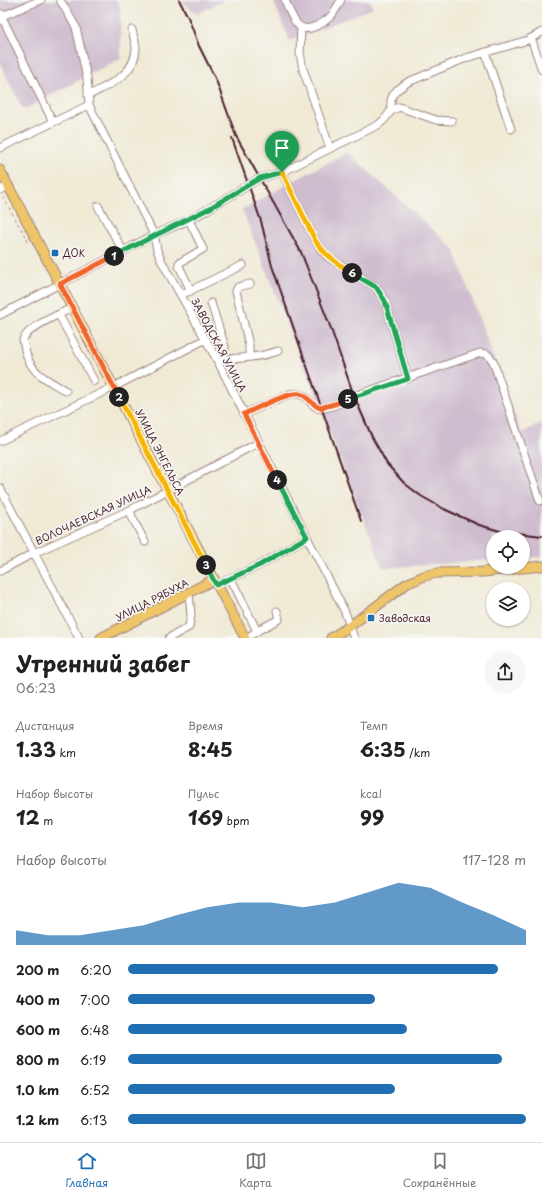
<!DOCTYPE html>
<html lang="ru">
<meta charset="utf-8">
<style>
body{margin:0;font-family:"Playpen Sans",sans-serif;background:#f6f6f6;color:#222;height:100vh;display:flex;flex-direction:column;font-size:15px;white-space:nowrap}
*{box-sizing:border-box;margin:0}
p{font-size:13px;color:#767676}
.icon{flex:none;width:22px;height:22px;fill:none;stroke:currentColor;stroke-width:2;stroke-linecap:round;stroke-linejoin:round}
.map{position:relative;height:638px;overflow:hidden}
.side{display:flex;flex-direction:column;background:#fff;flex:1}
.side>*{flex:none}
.tools{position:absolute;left:486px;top:530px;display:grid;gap:8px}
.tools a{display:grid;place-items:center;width:44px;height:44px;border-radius:50%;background:#fff;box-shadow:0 1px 3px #0004;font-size:20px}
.pin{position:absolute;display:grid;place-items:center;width:34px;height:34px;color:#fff;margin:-41px -17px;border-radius:50% 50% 50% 0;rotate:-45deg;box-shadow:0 0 4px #0007}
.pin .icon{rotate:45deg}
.km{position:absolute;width:20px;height:20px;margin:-10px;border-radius:50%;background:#222;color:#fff;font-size:11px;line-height:20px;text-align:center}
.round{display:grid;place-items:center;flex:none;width:42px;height:42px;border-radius:21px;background:#f6f6f6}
.overview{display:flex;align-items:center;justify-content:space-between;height:68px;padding:0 16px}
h1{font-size:22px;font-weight:700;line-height:30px}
.figures{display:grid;grid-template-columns:repeat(3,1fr);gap:6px;height:68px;padding:4px 16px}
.figures div{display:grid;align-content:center}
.figures b{font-size:20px;font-weight:700}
.figures small{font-size:11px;font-weight:400}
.figures p{font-size:11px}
.chart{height:112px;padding:8px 16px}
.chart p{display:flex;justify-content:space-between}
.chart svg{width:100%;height:72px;margin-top:4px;fill:#1f6fb2;opacity:.7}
ul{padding:0 16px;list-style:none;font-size:13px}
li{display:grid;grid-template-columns:64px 48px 1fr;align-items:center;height:30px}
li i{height:10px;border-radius:5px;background:#1f6fb2}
.dock{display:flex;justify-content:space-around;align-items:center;height:56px;border-top:1px solid #e0e0e0;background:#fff;font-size:11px;color:#767676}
.dock a{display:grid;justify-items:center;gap:2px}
.dock .selected{color:#1f6fb2}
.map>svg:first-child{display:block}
</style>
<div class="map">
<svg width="542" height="638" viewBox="0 0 542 638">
<rect width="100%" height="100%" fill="#f6f6f2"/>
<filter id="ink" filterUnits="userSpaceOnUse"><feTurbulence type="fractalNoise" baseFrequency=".025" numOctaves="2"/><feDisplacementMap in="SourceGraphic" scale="8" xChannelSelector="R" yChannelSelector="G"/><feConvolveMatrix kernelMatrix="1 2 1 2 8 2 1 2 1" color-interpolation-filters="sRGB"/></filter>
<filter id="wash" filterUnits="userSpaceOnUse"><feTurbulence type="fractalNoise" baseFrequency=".012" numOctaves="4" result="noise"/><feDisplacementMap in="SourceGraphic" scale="16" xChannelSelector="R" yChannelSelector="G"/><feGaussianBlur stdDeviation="0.9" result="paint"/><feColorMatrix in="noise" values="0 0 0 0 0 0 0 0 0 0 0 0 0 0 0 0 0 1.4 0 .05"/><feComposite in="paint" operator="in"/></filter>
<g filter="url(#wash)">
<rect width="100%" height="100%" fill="#f0ead5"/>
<g fill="#cfbdcf">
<path d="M0 0H117L120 6 121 58 23 110 0 63Z"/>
<path d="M180 0H225L197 14Z"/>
<path d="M273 0H369L373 8 290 41Z"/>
<path d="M347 152 454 249 521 433 542 423V557L523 558V537H493V560L383 568 242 209Z"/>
</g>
</g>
<g filter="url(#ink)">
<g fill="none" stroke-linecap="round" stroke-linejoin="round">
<g stroke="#9d8480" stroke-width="9">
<g id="minor">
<path d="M60 0 76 27 87 78 89 105 154 235 157 250 161 260 216 358 345 612 354 638"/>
<path d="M285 0C288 8 292 19 298 25 307 34 324 23 331 16 335 11 338 5 341 0"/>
<path d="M0 13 53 122"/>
<path d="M2 16 41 0"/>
<path d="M301 27 300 53 303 69 330 148"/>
<path d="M531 38 542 70"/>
<path d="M485 52 511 129"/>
<path d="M88 96C109 84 135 76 136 48 136 43 133 36 132 30"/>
<path d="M391 111V100L393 95 397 90 408 82 466 58 528 40 542 32"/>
<path d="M0 148 89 105"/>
<path d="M282 172 315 240 321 250 328 257 376 287 385 301 408 379"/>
<path d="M0 190 8 186"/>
<path d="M98 206 123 251"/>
<path d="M189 220 203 249 179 263V266L191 291"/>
<path d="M181 295 243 265"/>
<path d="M211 303 225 347 224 352 216 358"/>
<path d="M0 315 154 235 189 220 210 208 260 178 282 172 378 125 384 120 391 111 399 107 402 108 436 120 452 121"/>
<path d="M59 315 94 381"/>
<path d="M249 356V345L236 291 238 287 250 284"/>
<path d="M216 358C233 360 262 357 278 351"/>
<path d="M66 391C41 376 28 373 23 340 27 327 60 314 72 308"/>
<path d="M244 414 290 394C309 392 306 402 318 408 325 411 347 399 354 396L480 353 487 354 493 361 540 501"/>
<path d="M0 441 114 387 206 339"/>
<path d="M0 488 79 638"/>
<path d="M130 510 132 517 145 542"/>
<path d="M0 571 34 553 130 510 258 443"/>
<path d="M231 579 257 631 247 638"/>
<path d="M216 585 260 565 307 537"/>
<path d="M257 631 279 619 277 611"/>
<path d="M169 638 189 627 191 614 189 593"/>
</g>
</g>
<g stroke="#9d8480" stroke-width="11">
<g id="major">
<path d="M0 170 245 638"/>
<path d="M101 638 213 580"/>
<path d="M331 638 350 626 406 584 424 576 437 573 483 572 542 566"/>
</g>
</g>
<path stroke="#9d8480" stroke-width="1" stroke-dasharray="3 3" stroke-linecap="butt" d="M3 197 29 243"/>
<use href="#minor" stroke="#fff" stroke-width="7"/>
<use href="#major" stroke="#eec569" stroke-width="9"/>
<g stroke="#4a1f2b" stroke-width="2">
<path d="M179 0 188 17 199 46 216 80 236 136 301 252 330 326 354 396 372 437 387 464 404 483 421 496 444 509 479 525 500 531 542 536"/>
<path d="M232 138 261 221 272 266 361 521"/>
</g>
</g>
</g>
<g fill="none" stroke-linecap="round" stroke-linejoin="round" filter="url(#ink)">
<g stroke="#fff" stroke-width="8">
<path id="split-1" d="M114 256 210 208 260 178 282 172"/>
</g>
<g stroke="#fff" stroke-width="8">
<path id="split-2" d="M114 256 60 284 119 397"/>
</g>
<g stroke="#fff" stroke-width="8">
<path id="split-3" d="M119 397 206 565"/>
</g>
<g stroke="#fff" stroke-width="8">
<path id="split-4" d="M206 565 216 585 260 565 307 537 277 480"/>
</g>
<g stroke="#fff" stroke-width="8">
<path id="split-5" d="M277 480 244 414C256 409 289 391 300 394 308 396 312 405 320 408L338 403 348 399"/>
</g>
<g stroke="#fff" stroke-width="8">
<path id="split-6" d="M348 399 408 379 385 301 376 287 352 273"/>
</g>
<g stroke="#fff" stroke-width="8">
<path id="split-7" d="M282 172 315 240C324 255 337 263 352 273"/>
</g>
<use href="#split-1" stroke="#22a559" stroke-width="5"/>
<use href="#split-2" stroke="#f0652b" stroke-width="5"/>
<use href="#split-3" stroke="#f5b400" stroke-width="5"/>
<use href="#split-4" stroke="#22a559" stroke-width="5"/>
<use href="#split-5" stroke="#f0652b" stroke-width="5"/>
<use href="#split-6" stroke="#22a559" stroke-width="5"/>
<use href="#split-7" stroke="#f5b400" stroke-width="5"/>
</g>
<g fill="#1f6fb2" stroke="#f6f6f2" stroke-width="1.5">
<rect x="51" y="249" width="8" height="8" rx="2"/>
<rect x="367" y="614" width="8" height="8" rx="2"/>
</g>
<g text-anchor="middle" stroke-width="3.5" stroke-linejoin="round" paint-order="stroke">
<g font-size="10" fill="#4a1f2b" stroke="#f6f6f2" text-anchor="start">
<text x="63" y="257">ДОК</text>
<text x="379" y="622">Заводская</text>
</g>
<g font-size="10" fill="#4a1f2b" stroke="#f6f6f2">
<text transform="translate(219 345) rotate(62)" y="4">ЗАВОДСКАЯ УЛИЦА</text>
<text transform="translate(160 452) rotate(63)" y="4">УЛИЦА ЭНГЕЛЬСА</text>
<text transform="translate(93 515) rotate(-25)" y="4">ВОЛОЧАЕВСКАЯ УЛИЦА</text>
<text transform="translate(152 600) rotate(-27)" y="4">УЛИЦА РЯБУХА</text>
</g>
</g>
</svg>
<div class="tools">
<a><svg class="icon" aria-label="locate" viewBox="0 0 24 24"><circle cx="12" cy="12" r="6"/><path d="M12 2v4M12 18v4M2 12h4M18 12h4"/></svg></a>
<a><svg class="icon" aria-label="layers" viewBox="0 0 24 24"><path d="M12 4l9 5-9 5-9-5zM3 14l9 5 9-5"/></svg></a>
</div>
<div class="pin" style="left:282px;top:172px;background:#1e9e55"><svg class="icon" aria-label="arrive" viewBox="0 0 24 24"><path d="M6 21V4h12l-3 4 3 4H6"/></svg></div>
<b class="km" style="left:114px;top:256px">1</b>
<b class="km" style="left:119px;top:397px">2</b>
<b class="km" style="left:206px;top:565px">3</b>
<b class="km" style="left:277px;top:480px">4</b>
<b class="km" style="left:348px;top:399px">5</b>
<b class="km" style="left:352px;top:273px">6</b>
</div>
<section class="side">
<div class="overview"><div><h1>Утренний забег</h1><p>06:23</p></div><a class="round"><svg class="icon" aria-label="share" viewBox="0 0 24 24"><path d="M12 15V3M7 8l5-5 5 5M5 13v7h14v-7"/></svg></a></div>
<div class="figures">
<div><p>Дистанция</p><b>1.33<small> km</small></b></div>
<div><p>Время</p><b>8:45</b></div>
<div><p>Темп</p><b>6:35<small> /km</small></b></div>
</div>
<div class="figures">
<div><p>Набор высоты</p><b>12<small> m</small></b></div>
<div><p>Пульс</p><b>169<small> bpm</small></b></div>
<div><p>kcal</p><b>99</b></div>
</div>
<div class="chart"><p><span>Набор высоты</span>117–128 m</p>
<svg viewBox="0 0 160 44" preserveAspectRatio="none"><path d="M0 44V35L10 38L20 38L30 35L40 32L50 26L60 21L70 18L80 18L90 21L100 18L110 12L120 6L130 9L140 18L150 26L160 35V44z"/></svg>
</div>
<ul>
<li><b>200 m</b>6:20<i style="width:93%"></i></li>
<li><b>400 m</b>7:00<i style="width:62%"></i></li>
<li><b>600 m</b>6:48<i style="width:70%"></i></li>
<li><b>800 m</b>6:19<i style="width:94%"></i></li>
<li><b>1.0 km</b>6:52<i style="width:67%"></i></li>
<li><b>1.2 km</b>6:13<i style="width:100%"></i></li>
</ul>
</section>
<nav class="dock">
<a class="selected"><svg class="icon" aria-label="home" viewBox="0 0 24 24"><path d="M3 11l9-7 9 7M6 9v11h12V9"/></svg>Главная</a>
<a><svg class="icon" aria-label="map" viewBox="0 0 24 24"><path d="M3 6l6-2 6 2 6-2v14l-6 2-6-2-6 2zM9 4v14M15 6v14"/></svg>Карта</a>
<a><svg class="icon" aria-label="saved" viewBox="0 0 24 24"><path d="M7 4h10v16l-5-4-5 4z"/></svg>Сохранённые</a>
</nav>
